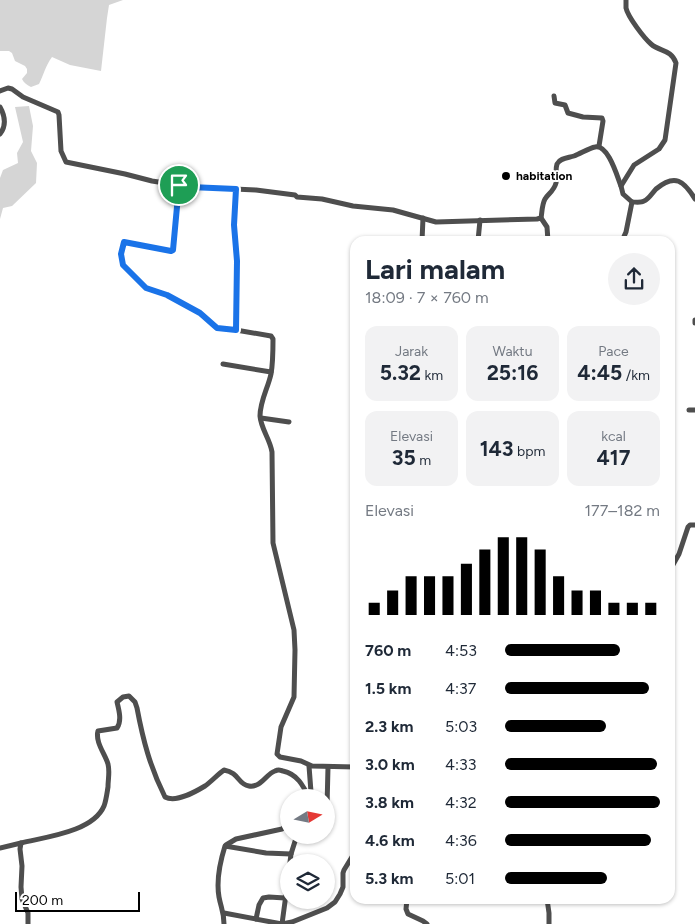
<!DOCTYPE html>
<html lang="id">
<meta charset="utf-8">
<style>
body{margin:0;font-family:Figtree,sans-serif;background:#f2f2f3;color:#1f2937;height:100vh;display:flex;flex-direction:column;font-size:19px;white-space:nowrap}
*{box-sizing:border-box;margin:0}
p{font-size:16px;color:#747a83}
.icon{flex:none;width:28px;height:28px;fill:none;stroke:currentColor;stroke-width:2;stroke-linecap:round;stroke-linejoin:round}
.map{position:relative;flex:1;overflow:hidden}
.sheet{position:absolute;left:350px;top:236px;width:325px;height:668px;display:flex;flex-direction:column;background:#fff;border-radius:15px;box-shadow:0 1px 4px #0004}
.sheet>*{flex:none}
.needle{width:32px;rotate:80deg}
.buttons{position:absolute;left:280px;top:789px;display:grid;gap:10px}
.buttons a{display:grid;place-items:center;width:55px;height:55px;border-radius:50%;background:#fff;box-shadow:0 1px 4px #0004;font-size:25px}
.scale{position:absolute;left:15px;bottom:12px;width:125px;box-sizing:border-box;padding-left:5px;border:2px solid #000;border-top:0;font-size:14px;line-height:18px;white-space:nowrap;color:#000;-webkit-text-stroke:4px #fff;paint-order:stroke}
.pin{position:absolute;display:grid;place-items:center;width:42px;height:42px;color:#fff;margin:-21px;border:2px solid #fff;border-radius:50%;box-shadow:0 1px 5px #0007}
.round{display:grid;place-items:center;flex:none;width:52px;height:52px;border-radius:26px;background:#f2f2f3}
.summary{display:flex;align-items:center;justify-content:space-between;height:85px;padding:0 15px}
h1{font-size:28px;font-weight:700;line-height:38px}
.figures{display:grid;grid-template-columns:repeat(3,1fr);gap:8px;height:85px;padding:5px 15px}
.figures div{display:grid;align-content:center;border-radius:12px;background:#f2f2f3;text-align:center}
.figures b{font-size:21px;font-weight:700}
.figures small{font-size:14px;font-weight:400}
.figures p{font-size:14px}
.chart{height:140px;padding:10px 15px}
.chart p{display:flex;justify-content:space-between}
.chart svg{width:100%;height:90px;margin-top:5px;stroke:#000;stroke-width:6}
ul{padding:0 15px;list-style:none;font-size:16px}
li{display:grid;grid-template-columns:80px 60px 1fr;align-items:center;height:38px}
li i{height:12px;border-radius:6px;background:#000}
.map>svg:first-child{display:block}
</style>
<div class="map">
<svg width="695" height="924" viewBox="0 0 695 924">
<rect width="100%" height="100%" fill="#fff"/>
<g fill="#d5d5d5">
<path d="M0 0H123L109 5 107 18 101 71 70 65 52 57C45 67 44 74 39 84L31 87C27 85 24 83 22 79L27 73V69L25 66 15 61 12 53 9 51H0Z"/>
<path d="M29 106 33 126 31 151 37 163 36 183 12 206 3 208 0 219V178L3 170 18 163 17 153 23 142 15 107Z"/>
</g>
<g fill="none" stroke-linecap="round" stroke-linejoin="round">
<g stroke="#4e4e4e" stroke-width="5">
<path d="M626 0C626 2 626 6 626 8 628 17 644 38 651 44 660 52 671 49 676 63L665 140 659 149 634 165 621 186 623 194 632 202C636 202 641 203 644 201 649 199 652 193 656 189 675 173 684 181 695 199"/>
<path d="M0 91 8 88 12 89 23 97 58 112 59 115 61 151 66 162 125 174 152 181 190 187 256 190 295 195 297 197 322 199 353 206 393 210 436 222 537 219 541 218C542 213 542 204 545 199 548 194 554 191 556 183 557 177 555 170 557 164 560 158 568 158 574 156 580 154 589 148 595 147 608 144 617 176 621 186"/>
<path d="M554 96 555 103 565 105 568 113 583 117 602 118 603 121 599 146"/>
<path d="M0 107C5 116 7 125 0 134"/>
<path d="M179 185 173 250 171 251 124 242 121 252 123 265 146 288 167 295 200 313 217 328 236 330"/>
<path d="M236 189 234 225 237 261 236 330 271 336 273 339C273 351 273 363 271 374 268 388 260 401 260 416 261 429 270 439 272 452L273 543 294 630 295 650 294 697 281 727 277 754 280 757 301 761 312 766 355 767"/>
<path d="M541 218 547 227 548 241"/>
<path d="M422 241 423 218"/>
<path d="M478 241 480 220"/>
<path d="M622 241 626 232 632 202"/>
<path d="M695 320V323"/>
<path d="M223 364 271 372"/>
<path d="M689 410H695"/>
<path d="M261 418 289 422"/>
<path d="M670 570 679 554 688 527 690 525H695"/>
<path d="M308 798 311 792 309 766"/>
<path d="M327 807 328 767"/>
<path d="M21 843C45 837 93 832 104 806 106 801 107 793 108 787 108 779 110 772 108 764 105 754 95 742 98 731L117 728C122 721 119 710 117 702L123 697 129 696 135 702 137 708C143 740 150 767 165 797 176 803 195 792 205 786 212 781 217 775 224 770 240 773 237 784 249 786 261 788 266 774 275 771 279 769 279 770 283 771 297 774 303 785 309 798"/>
<path d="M226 845 236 839 282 829 287 825 289 822"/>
<path d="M0 848 21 843 20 849 22 866 21 887 22 899 28 913V924"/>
<path d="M290 862 291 854"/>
<path d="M407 899 406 909 408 914 423 921 427 924"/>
<path d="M547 899 549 913V924"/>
<path d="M224 913 282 924 292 922 327 908 335 902 340 894 343 887V873L344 870 355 852"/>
<path d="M256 919 259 905 263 898 269 897 285 898"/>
<path d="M224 924C224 912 221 908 219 897 216 880 220 862 225 846L266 853 291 854 297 835"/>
<path d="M282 924 289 872"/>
</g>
</g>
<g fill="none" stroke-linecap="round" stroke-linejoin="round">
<g stroke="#fff" stroke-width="10">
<path id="route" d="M179 185 190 187 236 189 234 225 237 261 236 330 217 328 200 313 167 295 146 288 123 265 121 254 124 242 171 251 173 250Z"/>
</g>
<use href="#route" stroke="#1a73e8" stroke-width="6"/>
</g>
<circle fill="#000" stroke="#fff" stroke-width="2" cx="506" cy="176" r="5"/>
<g text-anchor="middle" stroke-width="4" stroke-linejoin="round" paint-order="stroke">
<g font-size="12" font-weight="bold" fill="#000" stroke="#fff" text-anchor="start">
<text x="516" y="180">habitation</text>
</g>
</g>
</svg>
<div class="buttons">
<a><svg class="needle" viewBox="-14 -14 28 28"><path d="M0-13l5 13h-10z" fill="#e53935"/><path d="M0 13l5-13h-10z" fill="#747a83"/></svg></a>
<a><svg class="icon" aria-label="layers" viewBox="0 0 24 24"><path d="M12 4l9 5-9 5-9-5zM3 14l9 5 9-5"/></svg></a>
</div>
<div class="scale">200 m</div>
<div class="pin" style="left:179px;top:185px;background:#1e9e55"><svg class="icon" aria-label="arrive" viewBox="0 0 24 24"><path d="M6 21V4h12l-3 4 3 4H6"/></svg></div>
<section class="sheet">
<div class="summary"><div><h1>Lari malam</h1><p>18:09 · 7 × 760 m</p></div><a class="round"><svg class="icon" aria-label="share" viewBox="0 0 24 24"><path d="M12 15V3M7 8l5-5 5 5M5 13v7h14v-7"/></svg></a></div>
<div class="figures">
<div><p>Jarak</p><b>5.32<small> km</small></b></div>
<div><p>Waktu</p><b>25:16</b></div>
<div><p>Pace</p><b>4:45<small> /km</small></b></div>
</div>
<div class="figures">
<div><p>Elevasi</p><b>35<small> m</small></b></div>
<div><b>143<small> bpm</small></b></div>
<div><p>kcal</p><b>417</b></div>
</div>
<div class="chart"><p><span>Elevasi</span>177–182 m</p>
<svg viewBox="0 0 160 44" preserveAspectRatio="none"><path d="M5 44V38M15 44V32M25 44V25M35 44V25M45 44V25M55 44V19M65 44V12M75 44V6M85 44V6M95 44V12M105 44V25M115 44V32M125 44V32M135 44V38M145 44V38M155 44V38"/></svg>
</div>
<ul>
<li><b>760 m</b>4:53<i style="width:74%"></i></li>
<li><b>1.5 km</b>4:37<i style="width:93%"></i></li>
<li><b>2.3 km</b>5:03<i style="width:65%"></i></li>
<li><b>3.0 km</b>4:33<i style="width:98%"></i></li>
<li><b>3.8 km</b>4:32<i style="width:100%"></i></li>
<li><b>4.6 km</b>4:36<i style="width:94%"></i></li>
<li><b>5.3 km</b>5:01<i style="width:66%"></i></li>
</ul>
</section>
</div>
